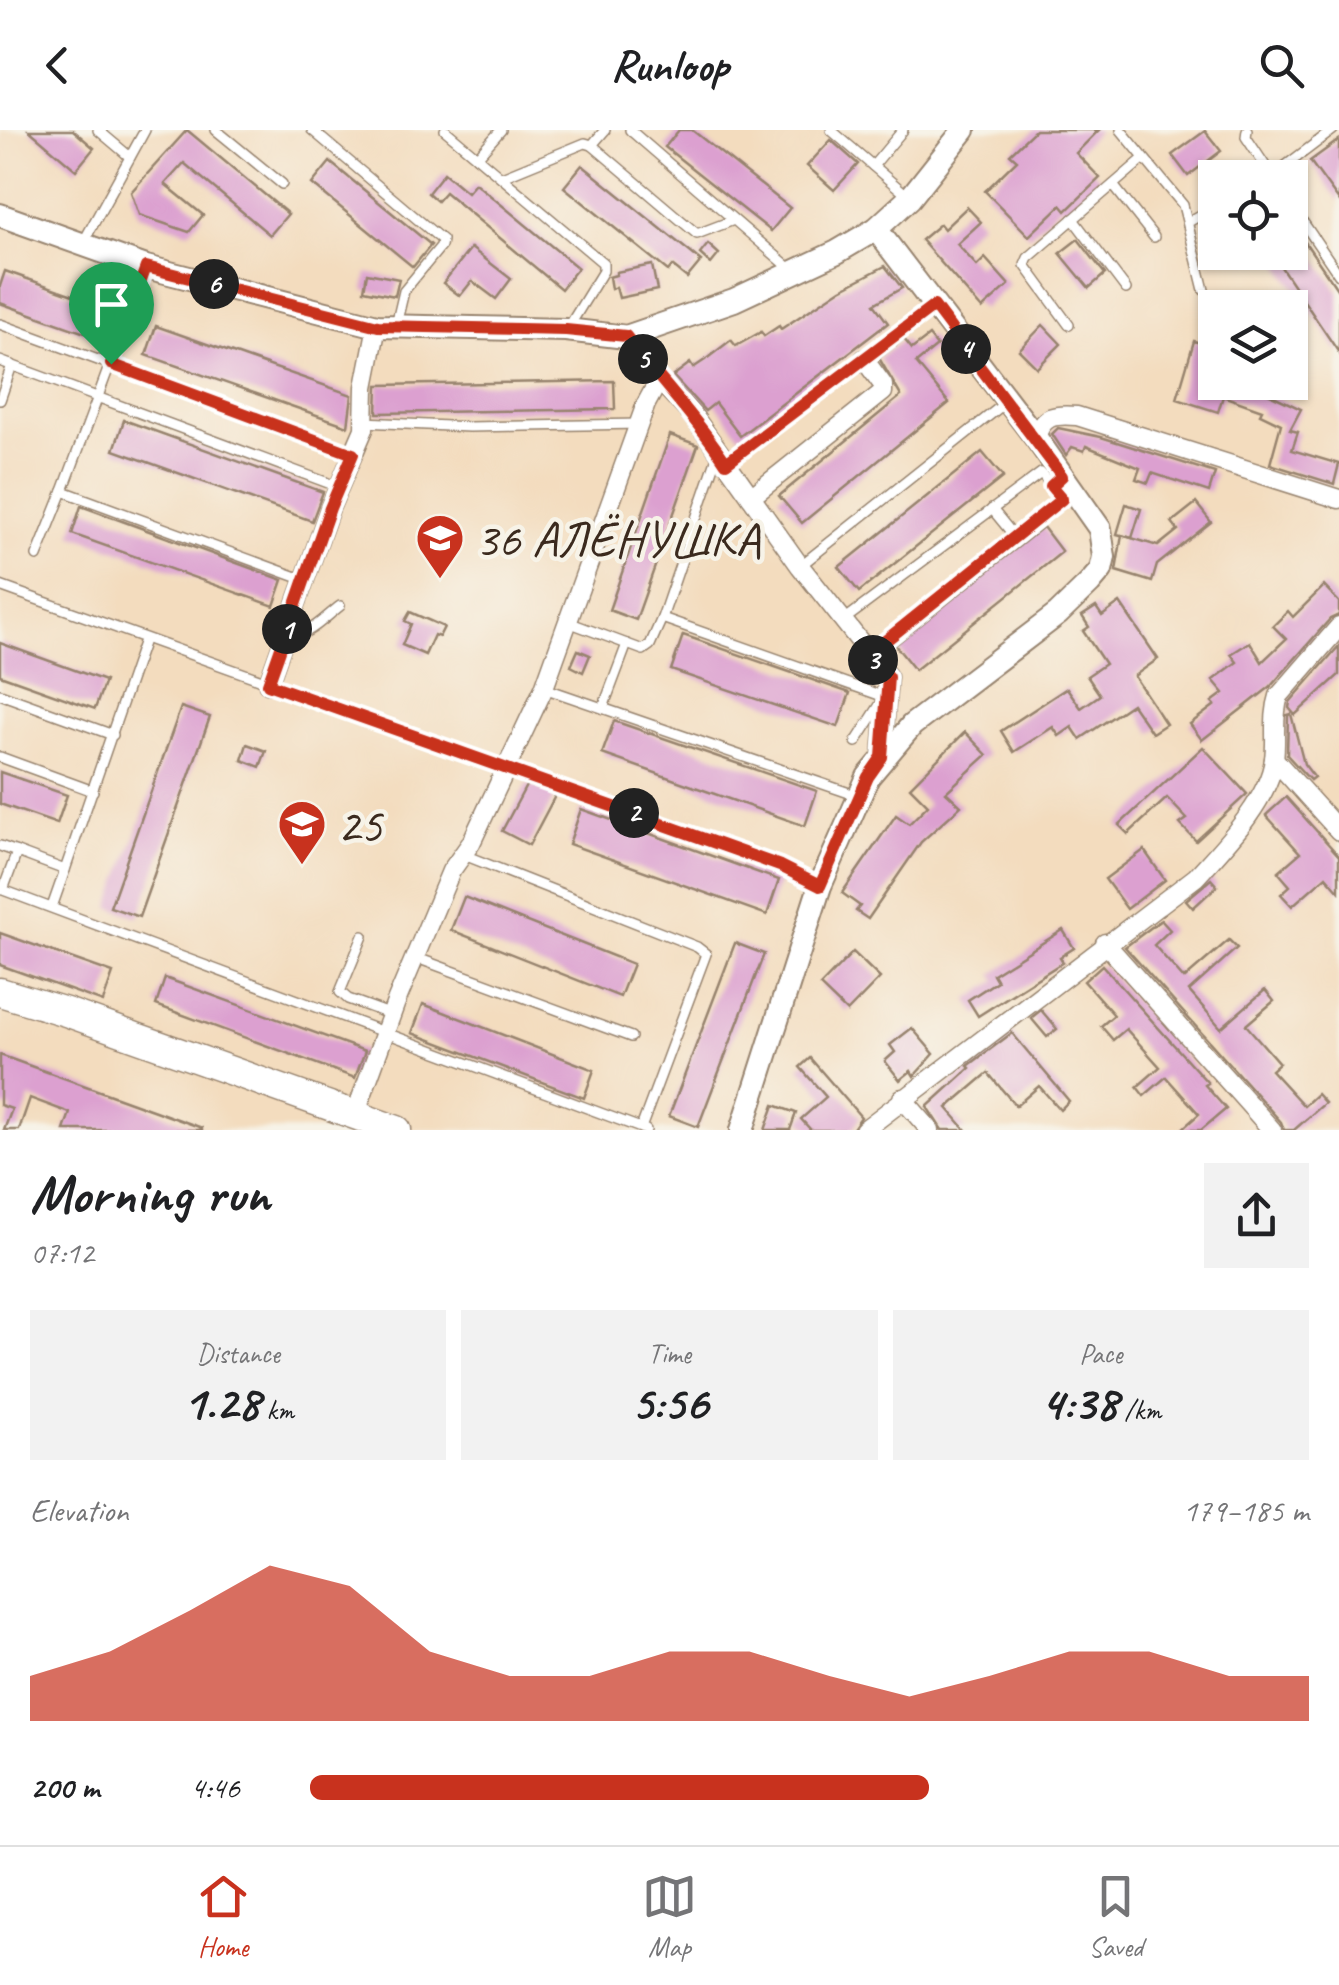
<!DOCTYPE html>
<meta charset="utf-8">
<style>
body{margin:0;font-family:Caveat,sans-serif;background:#f2f2f2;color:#202124;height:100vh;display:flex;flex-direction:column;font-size:38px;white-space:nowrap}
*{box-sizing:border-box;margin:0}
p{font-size:32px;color:#757577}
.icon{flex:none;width:55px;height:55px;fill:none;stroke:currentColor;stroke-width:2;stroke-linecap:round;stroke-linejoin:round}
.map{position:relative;height:1000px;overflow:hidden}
.details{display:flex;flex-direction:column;background:#fff;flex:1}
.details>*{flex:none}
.tools{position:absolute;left:1198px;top:30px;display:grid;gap:20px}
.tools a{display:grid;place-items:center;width:110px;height:110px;border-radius:0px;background:#fff;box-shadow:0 2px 8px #0004;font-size:50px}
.pin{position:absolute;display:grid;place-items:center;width:85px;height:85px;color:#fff;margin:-102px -42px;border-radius:50% 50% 50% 0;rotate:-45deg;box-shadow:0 0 10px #0007}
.pin .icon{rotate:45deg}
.km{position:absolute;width:50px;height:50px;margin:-25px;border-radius:50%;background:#222;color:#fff;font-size:28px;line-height:50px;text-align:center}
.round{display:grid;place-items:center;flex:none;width:105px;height:105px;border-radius:0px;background:#f2f2f2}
.summary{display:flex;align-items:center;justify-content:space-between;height:170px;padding:0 30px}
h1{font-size:55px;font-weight:700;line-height:75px}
.stats{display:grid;grid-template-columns:repeat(3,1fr);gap:15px;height:170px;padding:10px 30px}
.stats div{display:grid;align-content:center;border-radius:0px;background:#f2f2f2;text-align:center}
.stats b{font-size:50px;font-weight:700}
.stats small{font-size:28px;font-weight:400}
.stats p{font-size:28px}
.chart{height:280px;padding:20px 30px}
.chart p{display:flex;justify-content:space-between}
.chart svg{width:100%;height:180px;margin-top:10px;fill:#c8321e;opacity:.7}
ul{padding:0 30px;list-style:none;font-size:32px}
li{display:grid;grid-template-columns:160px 120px 1fr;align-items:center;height:75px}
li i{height:25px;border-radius:12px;background:#c8321e}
header{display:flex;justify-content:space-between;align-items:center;height:130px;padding:0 30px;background:#fff;font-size:45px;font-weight:700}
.tab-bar{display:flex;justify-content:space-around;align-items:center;height:140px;border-top:2px solid #e0e0e0;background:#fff;font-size:28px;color:#757577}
.tab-bar a{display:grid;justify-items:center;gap:5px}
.tab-bar .current{color:#c8321e}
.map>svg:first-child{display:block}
</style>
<header><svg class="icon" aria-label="back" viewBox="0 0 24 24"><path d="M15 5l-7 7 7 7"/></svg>Runloop<svg class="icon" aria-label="search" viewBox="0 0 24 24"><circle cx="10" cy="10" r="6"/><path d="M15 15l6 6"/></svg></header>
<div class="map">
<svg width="1339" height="1000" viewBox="0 0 1339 1000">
<rect width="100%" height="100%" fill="#f7f3e8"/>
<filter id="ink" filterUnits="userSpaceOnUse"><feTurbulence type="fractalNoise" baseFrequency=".01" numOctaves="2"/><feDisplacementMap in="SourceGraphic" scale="20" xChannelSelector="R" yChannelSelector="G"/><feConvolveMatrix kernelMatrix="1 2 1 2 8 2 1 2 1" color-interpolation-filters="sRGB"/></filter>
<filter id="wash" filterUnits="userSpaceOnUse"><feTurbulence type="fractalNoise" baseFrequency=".0048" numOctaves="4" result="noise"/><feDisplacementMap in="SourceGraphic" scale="40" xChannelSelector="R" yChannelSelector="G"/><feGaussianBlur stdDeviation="2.25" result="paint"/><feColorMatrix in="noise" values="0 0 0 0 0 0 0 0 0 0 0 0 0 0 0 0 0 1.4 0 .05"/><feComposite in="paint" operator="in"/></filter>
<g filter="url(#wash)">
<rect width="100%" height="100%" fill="#f3dcbe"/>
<g id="blocks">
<g fill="#dca0d0">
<path d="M29 0H73L94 18 76 40Z"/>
<path d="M187 0 288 84 270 105 184 33 165 54 203 85 189 102 139 85 131 62Z"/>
<path d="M679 0H692L790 78 771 101 665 17Z"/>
<path d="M1035 0H1099L1076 23 1100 48 1066 81 1061 75 1029 106 985 61 1017 30 1010 24Z"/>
<path d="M1205 1 1221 21 1188 46 1172 25Z"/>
<path d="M831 10 858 34 834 60 807 36Z"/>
<path d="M1339 10V71L1310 31Z"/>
<path d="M330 32 431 115 413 137 312 54Z"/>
<path d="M582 35 701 131 687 148 672 136 668 141 564 57Z"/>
<path d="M444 43 467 62 475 53 578 138 561 159 445 62 437 71 428 63Z"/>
<path d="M967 77 981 92 957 114 977 136 985 128 1009 155 982 179 921 110 940 94 944 99Z"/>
<path d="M1290 90 1339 162V223L1271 122H1290Z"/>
<path d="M1078 109 1105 144 1089 158 1060 123Z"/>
<path d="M708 114 719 124 711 134 700 124Z"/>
<path d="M471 118 511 149 496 169 472 151 460 166 443 153Z"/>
<path d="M652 135 657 160 619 168 616 157 611 159 609 147 616 145V142Z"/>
<path d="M885 136 902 158 874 174 888 193 740 306 715 273 705 281 673 246 690 233 693 238 705 230 731 210 736 216 761 202 764 206 779 196 781 199 841 159Z"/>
<path d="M5 141 107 177 96 207 0 173V156Z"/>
<path d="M367 143 399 149 395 166 364 160Z"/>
<path d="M1043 195 1061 214 1037 238 1019 220Z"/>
<path d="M156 196 352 265 348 296 146 225Z"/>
<path d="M929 206 937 216 916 233 949 273 802 393 779 366 901 266 879 228 904 209 912 219Z"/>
<path d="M1194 211 1215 218V252H1262L1259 259 1301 279 1290 300 1298 302 1292 320 1339 334 1334 354 1270 334 1281 294 1260 284 1262 280 1223 266 1218 282 1177 269Z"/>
<path d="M614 251 615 279 377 283 378 255Z"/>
<path d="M124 290 323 362 312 391 114 320Z"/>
<path d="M1058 298 1101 307 1215 343 1209 362 1152 343 1148 353 1136 349 1140 338 1086 316 1084 321 1072 317 1066 325 1052 304Z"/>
<path d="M670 305 698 315 636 490 609 480Z"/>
<path d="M982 322 1003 347 859 462 839 437Z"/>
<path d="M1196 373 1211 392 1157 435 1152 452 1116 441 1122 405 1158 416 1178 400 1172 392Z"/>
<path d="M1126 374 1141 379 1132 408 1117 404Z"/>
<path d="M81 376 283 450 274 476 72 404Z"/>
<path d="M1043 397 1062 422 915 540 895 515Z"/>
<path d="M1324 456 1339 472V485L1330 489 1270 557 1202 610 1190 594 1215 575 1212 572 1224 563 1213 550 1237 532 1231 524 1250 512 1262 532 1286 509 1273 496 1288 481 1293 487Z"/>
<path d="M1120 473 1158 529 1134 546 1166 594 1152 603 1132 574 1080 609 1072 597 1059 606 1053 597 1014 622 1001 601 1067 558 1081 578 1100 565 1087 546 1105 534 1083 501 1089 497 1082 486 1096 477 1102 486Z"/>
<path d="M410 482 444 497 439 507 434 505 425 525 402 515 411 494 405 491Z"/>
<path d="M683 505 850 563 838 597 671 540Z"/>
<path d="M0 513 105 551 95 579 0 545Z"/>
<path d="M1339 516V545L1295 585 1289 578 1290 572Z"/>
<path d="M578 520 590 525 583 542 571 536Z"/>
<path d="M181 577 210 587 139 787 110 777Z"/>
<path d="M1291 584 1304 634 1314 647 1310 650 1287 625 1288 585Z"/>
<path d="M614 591 817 661 805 696 602 624Z"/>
<path d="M965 602 987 625 946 662 961 676 921 712 868 789 856 781 860 776 842 763 896 685 909 694 928 675 910 657Z"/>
<path d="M247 614 266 621 260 637 242 630Z"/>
<path d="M1203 617 1247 664 1196 711 1180 694 1187 689 1167 668 1128 704 1119 695Z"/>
<path d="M0 642 67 665 57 694 0 674Z"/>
<path d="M527 654 556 664 529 715 502 701Z"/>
<path d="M1286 667 1339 726V761L1326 746 1292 776 1281 764 1290 756 1278 742 1300 723 1266 685Z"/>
<path d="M581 679 779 750 767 785 569 714Z"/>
<path d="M1144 720 1165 750 1127 779 1105 749Z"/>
<path d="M1211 749 1217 756 1193 778 1186 770Z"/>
<path d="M464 767 633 834 620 867 451 800Z"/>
<path d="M1161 790 1170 800 1154 815 1184 849 1229 810 1237 818 1189 861 1221 898 1265 860 1274 871 1246 895 1279 933 1271 940 1304 976 1317 964 1325 973 1294 1000H1284L1281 992 1125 817Z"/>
<path d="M1063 800 1074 818 1060 827 1063 832 978 886 968 870 997 851 993 844Z"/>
<path d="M0 803 113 843 103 872 0 835Z"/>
<path d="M735 813 764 824 698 997 669 986Z"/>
<path d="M853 822 880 848 847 882 820 856Z"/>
<path d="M1102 835 1208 953 1205 955 1226 979 1201 1000H1181L1199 984 1166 947 1144 966 1137 957 1160 937 1126 899 1113 910 1101 896 1114 885 1084 851Z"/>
<path d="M165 848 365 921 355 948 156 875Z"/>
<path d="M423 874 594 940 584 968 412 903Z"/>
<path d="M1041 880 1057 899 1047 907 1031 888Z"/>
<path d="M912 898 934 924 914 946 911 941 900 950 885 931 895 922 890 915Z"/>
<path d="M1012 903 1069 971 1060 980 1039 956 1016 976 988 943 947 978 966 1000H942L927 977 970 938 968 936Z"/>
<path d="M0 925 202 998V1000H64L70 983 30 968 19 1000H4L12 979 0 975Z"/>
<path d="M810 928 861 987 852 1000H811L801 989 826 967 800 937Z"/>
<path d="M774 975 796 983 790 1000H765Z"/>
</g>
</g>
</g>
<g filter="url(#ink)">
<use href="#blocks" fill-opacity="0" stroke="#97836e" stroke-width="2.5"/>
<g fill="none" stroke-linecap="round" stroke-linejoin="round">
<g stroke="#97836e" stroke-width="12">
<g id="service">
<path d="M98 0 130 27"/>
<path d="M216 0 282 54"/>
<path d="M312 0 442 110 441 116 404 161 396 195"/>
<path d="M445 0 603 133V141L568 198"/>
<path d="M630 0 791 139"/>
<path d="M831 0 909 67"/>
<path d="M1121 0 1183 75 1204 160"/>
<path d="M1247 0 1246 7 1272 46 1333 0"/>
<path d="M592 15 605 0"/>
<path d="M477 27 501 0"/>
<path d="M873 36 903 0"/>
<path d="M502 47 585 13 592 15 697 104 734 90"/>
<path d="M1113 55 1154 107"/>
<path d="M1290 73 1339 145"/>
<path d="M1073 89 1126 159"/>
<path d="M1190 91 1215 77"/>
<path d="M84 111 145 0"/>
<path d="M146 137 63 361 305 450"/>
<path d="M0 194 353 324"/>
<path d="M1069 195 1025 135 1028 128 1143 29"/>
<path d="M0 231 339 357"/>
<path d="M0 270 12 235"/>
<path d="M364 292 469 297 641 294"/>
<path d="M718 324 662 488 885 567 856 612"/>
<path d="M726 333 934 176"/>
<path d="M992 379 1015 407"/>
<path d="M37 426 63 361"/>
<path d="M800 436 1005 273"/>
<path d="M0 456 780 736 819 756"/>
<path d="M844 490 1041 343 1062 369 869 524"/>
<path d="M568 492 643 520 650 515 662 488"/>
<path d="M285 506C305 510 324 488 340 476"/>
<path d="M144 510 65 740 17 722 3 760 646 1000"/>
<path d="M544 558 858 666"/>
<path d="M0 564 113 605"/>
<path d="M603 578 627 514"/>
<path d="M0 627 93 661"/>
<path d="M0 716 17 722"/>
<path d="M464 725 697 817 706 824 641 998"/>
<path d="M52 777 65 740"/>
<path d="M363 806 340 862 348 869 392 885"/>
<path d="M417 828 631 907"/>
</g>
</g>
<g stroke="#97836e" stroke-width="21">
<g id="minor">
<path d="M659 250 695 288 800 436 888 547 882 627"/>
<path d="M1036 308C1042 285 1055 284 1077 286L1339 369"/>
<path d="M751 367 883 262V255L864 229"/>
<path d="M268 554 330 378 364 299 365 257 377 196"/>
<path d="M1274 629 1339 701"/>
<path d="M1105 813 1272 1000"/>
<path d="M902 968 930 1000"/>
<path d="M355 985 396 872 451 741 471 713 544 558 646 274 659 250 626 207"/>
<path d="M864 1000 1196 747C1223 717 1269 671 1274 629 1277 607 1272 588 1279 566L1339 497"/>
</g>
</g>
<g stroke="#97836e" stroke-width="26">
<g id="tertiary">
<path d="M0 85 146 137 377 196 566 200 626 207 734 170 837 122 876 99 910 68 964 0"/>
<path d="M742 1000 820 756 868 647 912 595 1058 484 1090 453 1101 440 1104 427 1100 399 1036 308 876 99"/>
</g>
</g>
<g stroke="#97836e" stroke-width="31">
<path id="primary" d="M0 862 66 882 397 1000"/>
</g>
<use href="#service" stroke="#fff" stroke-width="9"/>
<use href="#minor" stroke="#fff" stroke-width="18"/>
<use href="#tertiary" stroke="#fff" stroke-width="22"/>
<use href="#primary" stroke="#fff" stroke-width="28"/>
</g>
</g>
<g fill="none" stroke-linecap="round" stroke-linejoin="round" filter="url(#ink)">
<g stroke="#fff" stroke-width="20">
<path id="route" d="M146 137 378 196 566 200 626 206C659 250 697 288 726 333L934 176 1062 346 1051 356 1062 369 869 524 888 547 882 627 868 647 820 756 780 736 268 554 330 378 353 324 111 234Z"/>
</g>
<use href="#route" stroke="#c8321e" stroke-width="12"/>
</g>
<defs>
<g id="school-pin" transform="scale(2.5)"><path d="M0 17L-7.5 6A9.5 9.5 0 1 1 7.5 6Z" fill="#c8321e" stroke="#f7f3e8"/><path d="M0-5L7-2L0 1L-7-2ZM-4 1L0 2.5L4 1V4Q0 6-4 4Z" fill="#fff"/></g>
</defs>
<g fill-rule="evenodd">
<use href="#school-pin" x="440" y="408"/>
<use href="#school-pin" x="302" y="694"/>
</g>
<g text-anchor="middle" stroke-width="9" stroke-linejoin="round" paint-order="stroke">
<g font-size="50" fill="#3b2a1e" stroke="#f7f3e8" text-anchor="start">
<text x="475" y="426">36 АЛЁНУШКА</text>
<text x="337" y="712">25</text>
</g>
</g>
</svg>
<div class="tools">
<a><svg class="icon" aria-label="locate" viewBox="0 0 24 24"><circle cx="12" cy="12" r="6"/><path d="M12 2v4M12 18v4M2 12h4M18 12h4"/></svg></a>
<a><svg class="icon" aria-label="layers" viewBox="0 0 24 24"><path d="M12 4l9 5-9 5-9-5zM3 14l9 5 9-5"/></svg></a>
</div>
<div class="pin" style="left:111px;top:234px;background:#1e9e55"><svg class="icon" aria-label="arrive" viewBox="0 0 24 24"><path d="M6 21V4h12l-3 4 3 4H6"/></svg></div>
<b class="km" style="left:287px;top:499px">1</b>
<b class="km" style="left:634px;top:683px">2</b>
<b class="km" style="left:873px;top:530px">3</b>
<b class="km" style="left:966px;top:219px">4</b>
<b class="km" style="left:643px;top:229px">5</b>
<b class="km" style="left:214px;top:154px">6</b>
</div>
<section class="details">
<div class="summary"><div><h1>Morning run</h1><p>07:12</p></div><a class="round"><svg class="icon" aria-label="share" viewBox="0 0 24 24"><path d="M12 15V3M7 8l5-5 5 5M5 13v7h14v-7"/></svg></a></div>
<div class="stats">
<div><p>Distance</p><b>1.28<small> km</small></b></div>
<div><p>Time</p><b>5:56</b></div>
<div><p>Pace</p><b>4:38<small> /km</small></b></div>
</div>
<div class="chart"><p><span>Elevation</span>179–185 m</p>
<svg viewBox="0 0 160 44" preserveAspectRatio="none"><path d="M0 44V33L10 27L20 17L30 6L40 11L50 27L60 33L70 33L80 27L90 27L100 33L110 38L120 33L130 27L140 27L150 33L160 33V44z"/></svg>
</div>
<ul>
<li><b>200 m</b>4:46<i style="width:62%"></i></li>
</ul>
</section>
<nav class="tab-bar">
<a class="current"><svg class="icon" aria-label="home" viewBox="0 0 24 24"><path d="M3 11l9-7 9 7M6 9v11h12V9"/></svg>Home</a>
<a><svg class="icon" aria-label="map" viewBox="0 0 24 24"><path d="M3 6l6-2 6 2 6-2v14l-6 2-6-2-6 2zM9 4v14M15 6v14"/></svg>Map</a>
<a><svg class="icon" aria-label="saved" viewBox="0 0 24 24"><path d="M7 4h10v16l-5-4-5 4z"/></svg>Saved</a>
</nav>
